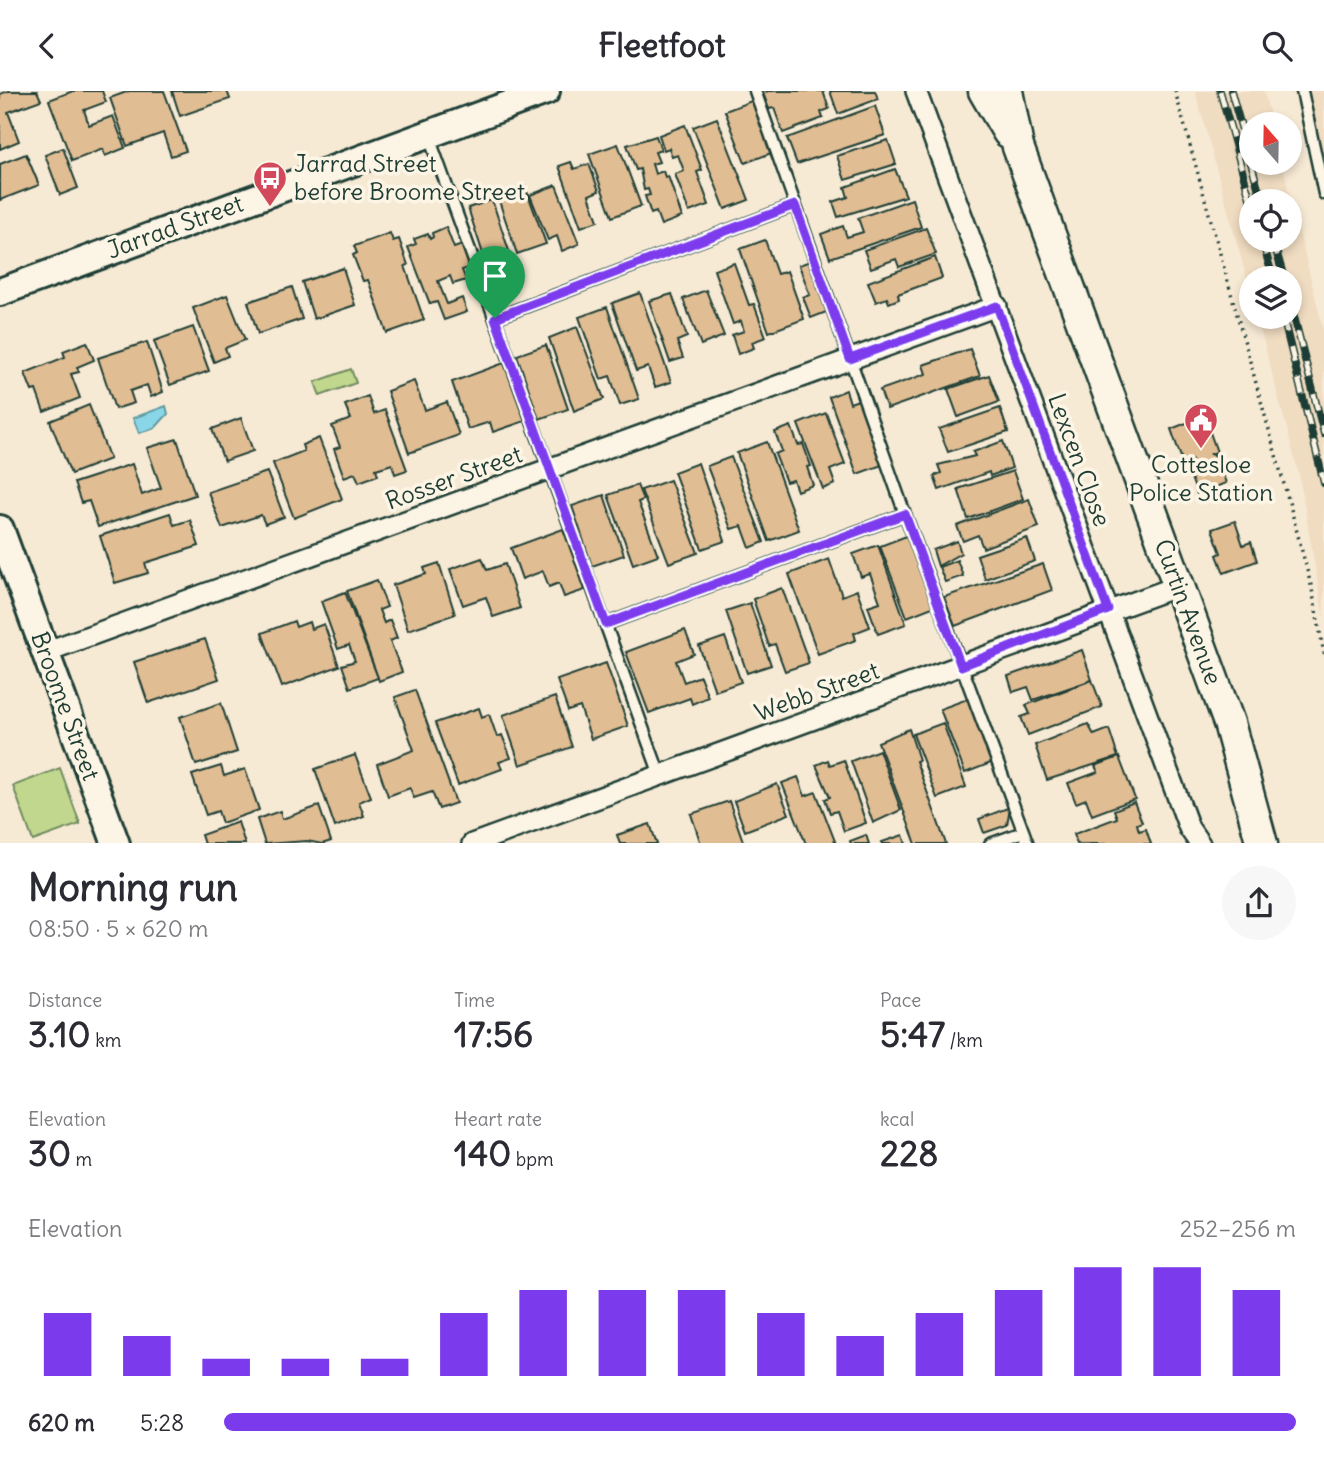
<!DOCTYPE html>
<meta charset="utf-8">
<style>
body{margin:0;font-family:Delius,sans-serif;background:#f7f7f7;color:#2b2b33;height:100vh;display:flex;flex-direction:column;font-size:26px;white-space:nowrap}
*{box-sizing:border-box;margin:0}
p{font-size:23px;color:#7c7c81}
.icon{flex:none;width:38px;height:38px;fill:none;stroke:currentColor;stroke-width:2;stroke-linecap:round;stroke-linejoin:round}
.map{position:relative;height:752px;overflow:hidden}
.side{display:flex;flex-direction:column;background:#fff;flex:1}
.side>*{flex:none}
.needle{width:46px;rotate:340deg}
.controls{position:absolute;left:1239px;top:21px;display:grid;gap:14px}
.controls a{display:grid;place-items:center;width:63px;height:63px;border-radius:50%;background:#fff;box-shadow:0 4px 10px #0003;font-size:35px}
.pin{position:absolute;display:grid;place-items:center;width:60px;height:60px;color:#fff;margin:-72px -30px;border-radius:50% 50% 50% 0;rotate:-45deg;box-shadow:0 0 7px #0007}
.pin .icon{rotate:45deg}
.round{display:grid;place-items:center;flex:none;width:74px;height:74px;border-radius:37px;background:#f7f7f7}
.overview{display:flex;align-items:center;justify-content:space-between;height:119px;padding:0 28px}
h1{font-size:38px;font-weight:800;line-height:52px}
.metrics{display:grid;grid-template-columns:repeat(3,1fr);gap:10px;height:119px;padding:7px 28px}
.metrics div{display:grid;align-content:center}
.metrics b{font-size:35px;font-weight:800}
.metrics small{font-size:19px;font-weight:400}
.metrics p{font-size:19px}
.chart{height:196px;padding:14px 28px}
.chart p{display:flex;justify-content:space-between}
.chart svg{width:100%;height:126px;margin-top:7px;stroke:#7c3aed;stroke-width:6}
ul{padding:0 28px;list-style:none;font-size:23px}
li{display:grid;grid-template-columns:112px 84px 1fr;align-items:center;height:52px}
li i{height:18px;border-radius:9px;background:#7c3aed}
header{display:flex;justify-content:space-between;align-items:center;height:91px;padding:0 28px;background:#fff;font-size:32px;font-weight:800}
.map>svg:first-child{display:block}
</style>
<header><svg class="icon" aria-label="back" viewBox="0 0 24 24"><path d="M15 5l-7 7 7 7"/></svg>Fleetfoot<svg class="icon" aria-label="search" viewBox="0 0 24 24"><circle cx="10" cy="10" r="6"/><path d="M15 15l6 6"/></svg></header>
<div class="map">
<svg width="1324" height="753" viewBox="0 0 1324 753">
<rect width="100%" height="100%" fill="#f7ead5"/>
<filter id="ink" filterUnits="userSpaceOnUse"><feTurbulence type="fractalNoise" baseFrequency=".0143" numOctaves="2"/><feDisplacementMap in="SourceGraphic" scale="14" xChannelSelector="R" yChannelSelector="G"/><feConvolveMatrix kernelMatrix="1 2 1 2 8 2 1 2 1" color-interpolation-filters="sRGB"/></filter>
<g filter="url(#ink)">
<g fill="#f0dcc1" fill-rule="evenodd">
<path d="M1195 0H1264L1272 33H1251V72H1282L1324 241V529L1299 384 1257 226H1290V187H1251V203ZM1251 110H1290V149H1251Z"/>
<path d="M1293 0H1324V112Z"/>
</g>
<g fill="#c0d78d" stroke="#708a60" stroke-width="2">
<path d="M351 278 356 292 320 305 315 291Z"/>
<path d="M60 677 80 733 33 750 13 695Z"/>
</g>
<path fill="#89d6e8" stroke="#5f99a0" stroke-width="2" d="M166 315 168 323 155 337 139 342 133 327Z"/>
<g fill="#e1bd93" stroke="#1f3d34" stroke-width="2">
<path d="M8 0H37L41 9 8 21 19 50 0 58V3Z"/>
<path d="M73 0H102L106 11 84 19 89 34 113 25 125 57 105 65 103 58 72 70 49 9Z"/>
<path d="M129 0H164L186 60 171 65 163 42 127 55 110 7Z"/>
<path d="M172 0H227L230 8 180 25Z"/>
<path d="M768 0H823L829 18 821 21 823 27 783 42 774 17 769 18 763 2Z"/>
<path d="M830 0H875L878 8 838 23Z"/>
<path d="M754 9 774 61 745 72 725 20Z"/>
<path d="M875 15 885 44 797 73 787 47Z"/>
<path d="M717 27 749 109 725 118 693 36Z"/>
<path d="M685 34 702 79 697 81 709 114 689 121 675 83 684 80 678 64 672 66 669 57 664 59 659 44Z"/>
<path d="M656 45 661 59 655 61 659 71 652 73 655 83 663 80 665 86 668 85 682 126 661 134 656 121 651 123 645 105 650 104 648 98 644 99 640 78 636 79 627 54Z"/>
<path d="M888 49 896 73 845 89 837 65Z"/>
<path d="M618 53 641 115 612 126 589 63Z"/>
<path d="M63 57 78 97 60 104 45 64Z"/>
<path d="M26 63 39 94 0 109V73Z"/>
<path d="M571 71 574 78 589 73 599 100 589 104 598 130 581 136 559 75Z"/>
<path d="M895 78 906 105 838 126 833 111 848 106 845 96Z"/>
<path d="M556 94 579 153 562 160 557 145 548 149 530 104Z"/>
<path d="M525 95 546 153 517 163 497 104Z"/>
<path d="M912 108 921 136 830 167 821 143 843 135 847 146 863 141 858 127Z"/>
<path d="M492 109 511 166 487 175 468 117Z"/>
<path d="M446 136 454 157 462 154 471 176 462 179 466 189 453 193 450 185 438 190 447 213 462 207 467 221 444 229 437 211 430 213 408 156 416 153 414 148 428 143 430 148 433 146 432 142Z"/>
<path d="M926 137 936 163 899 176 896 168 871 177 864 159Z"/>
<path d="M390 142 393 150 399 148 408 174 405 175 424 229 387 242 368 189 363 190 353 164 357 162 354 155Z"/>
<path d="M765 149 777 183 787 180 804 228 769 241 740 158Z"/>
<path d="M935 166 942 187 898 203 899 208 889 212 887 207 876 211 868 191Z"/>
<path d="M810 170 829 220 811 227 803 206 810 204 799 174Z"/>
<path d="M734 172 749 214 754 213 766 246 752 251 754 257 738 263 732 244 744 240 741 230 733 233 714 179Z"/>
<path d="M343 177 355 214 314 228 302 191Z"/>
<path d="M292 196 302 228 258 243 248 211Z"/>
<path d="M706 199 724 245 701 254 683 208Z"/>
<path d="M640 202 671 291 655 296 648 276 636 280 612 212Z"/>
<path d="M672 203 687 246 677 250 683 267 670 271 649 210Z"/>
<path d="M227 204 245 249 225 257 228 265 214 271 193 217Z"/>
<path d="M607 216 639 308 620 314 610 285 601 288 579 226Z"/>
<path d="M193 236 209 280 170 294 154 250Z"/>
<path d="M577 236 604 308 574 320 549 247Z"/>
<path d="M87 251 94 269 77 276 79 281 71 283 80 307 44 321 36 299 32 300 25 282 65 266 63 260Z"/>
<path d="M147 251 163 301 151 306 147 294 130 300 134 312 115 318 98 267Z"/>
<path d="M546 254 568 318 539 328 517 264Z"/>
<path d="M970 258 980 285 887 318 880 299 926 283 923 274Z"/>
<path d="M504 272 528 329 493 341 490 331 468 338 452 291Z"/>
<path d="M989 284 999 311 958 326 948 298Z"/>
<path d="M414 290 425 319 447 311 459 344 409 362 387 300Z"/>
<path d="M846 299 850 312 861 308 885 373 857 383 829 306Z"/>
<path d="M368 305 374 323 385 319 407 379 395 383 392 373 376 378 378 384 359 391 355 382 344 386 334 358 340 356 332 335 351 328 345 314Z"/>
<path d="M89 314 110 368 71 383 50 330Z"/>
<path d="M1000 317 1008 341 948 361 939 338Z"/>
<path d="M826 322 845 373 830 379 835 393 823 398 798 333Z"/>
<path d="M1204 325 1217 361 1210 363 1215 364 1226 392 1197 403 1187 376 1193 374 1192 369 1183 372 1171 338Z"/>
<path d="M241 327 253 360 224 370 212 338Z"/>
<path d="M791 335 798 354 803 353 811 375 807 376 813 394 797 400 793 389 786 391 775 363 782 360 775 341Z"/>
<path d="M319 347 342 408 294 427 273 372 304 360 302 354Z"/>
<path d="M177 348 195 404 98 436 89 410 81 412 74 392 132 373 142 404 161 397 147 357Z"/>
<path d="M1003 350 1012 377 990 385 989 381 939 399 934 385 941 382 938 374 975 365 973 361Z"/>
<path d="M767 351 799 439 769 450 737 362Z"/>
<path d="M731 366 764 451 750 457 742 435 731 438 707 375Z"/>
<path d="M698 372 725 450 702 458 674 381Z"/>
<path d="M1013 380 1023 408 968 428 958 398Z"/>
<path d="M267 381 284 426 265 433 261 424 222 437 208 401Z"/>
<path d="M670 389 698 462 669 472 641 399Z"/>
<path d="M637 394 643 409 638 411 658 464 633 473 608 404Z"/>
<path d="M604 404 624 464 592 475 572 415Z"/>
<path d="M1029 408 1039 436 983 457 978 444 963 450 957 435Z"/>
<path d="M170 422 174 434 190 429 199 455 145 472 148 482 115 492 100 445Z"/>
<path d="M1235 430 1243 454 1251 451 1257 470 1224 482 1217 464 1221 462 1212 438Z"/>
<path d="M563 438 585 499 564 506 559 492 549 496 543 480 522 488 511 457Z"/>
<path d="M909 444 935 515 907 526 880 455Z"/>
<path d="M1027 447 1035 470 985 488 977 464Z"/>
<path d="M957 450 961 462 938 475 933 459Z"/>
<path d="M878 454 906 533 878 543 868 515 880 511 870 483 861 486 853 463Z"/>
<path d="M482 467 487 479 505 473 520 517 493 526 486 506 463 514 450 478Z"/>
<path d="M829 468 842 505 857 499 870 536 854 542 856 549 818 563 789 483Z"/>
<path d="M957 469 963 485 945 491 939 476Z"/>
<path d="M439 472 455 523 408 539 393 494 426 483 424 477Z"/>
<path d="M1043 473 1052 499 955 535 944 506Z"/>
<path d="M377 489 387 516 379 519 384 532 390 529 397 547 390 550 402 581 379 590 347 500Z"/>
<path d="M782 497 809 572 785 580 775 553 769 555 753 508Z"/>
<path d="M345 501 378 587 350 597 342 574 355 570 349 554 338 558 321 510Z"/>
<path d="M750 512 771 574 747 582 726 520Z"/>
<path d="M294 530 296 536 309 531 311 538 324 533 339 575 282 596 262 542Z"/>
<path d="M685 539 694 563 676 570 684 591 700 585 708 606 692 613 690 607 649 622 626 561Z"/>
<path d="M725 546 741 591 715 600 699 555Z"/>
<path d="M205 548 219 588 148 612 134 571Z"/>
<path d="M1082 559 1092 589 1033 609 1028 596 1013 601 1008 585Z"/>
<path d="M606 572 628 635 591 648 580 616 568 620 557 589Z"/>
<path d="M1092 589 1102 616 1028 644 1021 626 1030 623 1026 614Z"/>
<path d="M415 599 456 712 439 718 432 701 414 707 410 697 388 705 377 673 414 659 395 606Z"/>
<path d="M555 606 572 656 520 674 503 624Z"/>
<path d="M970 607 991 672 965 682 940 618Z"/>
<path d="M221 612 237 661 196 674 180 626Z"/>
<path d="M479 617 482 626 489 623 497 646 502 644 511 667 499 671 502 678 458 694 435 632Z"/>
<path d="M943 632 966 696 937 707 913 643Z"/>
<path d="M1088 633 1094 644 1109 638 1118 666 1047 689 1035 654Z"/>
<path d="M909 638 919 669 916 670 946 753H916L878 651Z"/>
<path d="M879 659 901 719 873 732 851 670Z"/>
<path d="M355 664 371 706 359 711 364 725 335 736 315 678Z"/>
<path d="M1119 666 1135 708 1092 724 1086 708 1076 712 1068 692 1098 681 1095 675Z"/>
<path d="M828 669 830 674 844 669 866 732 844 740 837 720 830 722 825 708 830 706 816 674Z"/>
<path d="M221 675 224 685 245 678 259 719 222 732 218 720 206 724 192 684Z"/>
<path d="M798 686 805 705 816 701 836 753H806L782 692Z"/>
<path d="M777 693 789 723 745 740 734 710Z"/>
<path d="M729 710 744 753H701L691 723Z"/>
<path d="M1134 711 1142 731 1137 733 1139 740 1146 738 1151 753H1077L1074 743 1117 727 1114 719Z"/>
<path d="M319 715 331 750 322 753 307 750 265 753 257 728 280 720 282 728Z"/>
<path d="M1010 716 1007 734 984 742 979 728Z"/>
<path d="M238 731 245 753H204L201 744Z"/>
<path d="M650 733 657 753H620L617 744Z"/>
<path d="M866 744 869 753H851L850 750Z"/>
<path d="M903 744 906 753H883L882 751Z"/>
</g>
<g fill="none" stroke-linecap="round" stroke-linejoin="round">
<g stroke="#1f3d34" stroke-width="15">
<g id="lane">
<path d="M755 0 905 423 1028 753"/>
<path d="M1302 0 1324 103"/>
<path d="M429 46 660 684"/>
<path d="M495 227 795 114"/>
<path d="M606 533 905 423"/>
<path d="M990 753 1023 741"/>
</g>
</g>
<g stroke="#1f3d34" stroke-width="24">
<g id="street">
<path d="M916 0 1189 737 1200 753"/>
<path d="M45 561 997 215"/>
<path d="M472 753 1178 495"/>
</g>
</g>
<g stroke="#1f3d34" stroke-width="32">
<g id="secondary">
<path d="M0 201 546 0"/>
<path d="M0 438 116 753"/>
</g>
</g>
<g stroke="#1f3d34" stroke-width="35">
<g id="primary">
<path d="M984 0 1008 41"/>
<path d="M1007 0 1018 56 1229 632 1262 753"/>
</g>
</g>
<path stroke="#1f3d34" stroke-width="3.5" stroke-dasharray="2 5" stroke-linecap="butt" d="M1175 0 1292 422 1312 498 1324 563"/>
<use href="#lane" stroke="#fcf5e5" stroke-width="10"/>
<use href="#street" stroke="#fcf5e5" stroke-width="19"/>
<use href="#secondary" stroke="#fcf5e5" stroke-width="26"/>
<use href="#primary" stroke="#fcf5e5" stroke-width="30"/>
<g stroke="#1f3d34" stroke-width="8">
<g id="rail">
<path d="M1220 0 1251 111"/>
<path d="M1231 0 1251 71"/>
<path d="M1251 72 1262 110"/>
<path d="M1262 149 1273 187"/>
<path d="M1273 149 1284 187"/>
<path d="M1290 210 1324 343"/>
<path d="M1283 226 1324 392"/>
</g>
</g>
<use href="#rail" stroke="#fcf5e5" stroke-width="5" stroke-dasharray="16" stroke-linecap="butt"/>
</g>
</g>
<g fill="none" stroke-linecap="round" stroke-linejoin="round" filter="url(#ink)">
<g stroke="#fff" stroke-width="14">
<path id="route" d="M795 114 850 268 997 215 1108 519 961 575 905 423 606 533 495 227Z"/>
</g>
<use href="#route" stroke="#7c3aed" stroke-width="9"/>
</g>
<defs>
<g id="bus-pin" transform="scale(1.75)"><path d="M0 17L-7.5 6A9.5 9.5 0 1 1 7.5 6Z" fill="#d1495b" stroke="#fcf5e5"/><path d="M-5-6H5V4H4V6H2V4H-2V6H-4V4H-5ZM-3.5-4V0h7V-4ZM-3.5 1.2v1.5H-2V1.2ZM2 1.2v1.5H3.5V1.2Z" fill="#fff"/></g>
<g id="civic-pin" transform="scale(1.75)"><path d="M0 17L-7.5 6A9.5 9.5 0 1 1 7.5 6Z" fill="#d1495b" stroke="#fcf5e5"/><path d="M-.6-6.5H3V-4.5H.6V-3L4-1V1h2V6H-6V1h2V-1L-.6-3ZM-1.2 2.5V6h2.4V2.5Z" fill="#fff"/></g>
</defs>
<g fill-rule="evenodd">
<use href="#bus-pin" x="270" y="87"/>
<use href="#civic-pin" x="1201" y="329"/>
</g>
<g text-anchor="middle" stroke-width="7" stroke-linejoin="round" paint-order="stroke">
<g font-size="24" fill="#1f3d34" stroke="#fcf5e5" text-anchor="start">
<text x="294" y="81">Jarrad Street<tspan x="294" dy="28">before Broome Street</tspan></text>
<text x="1201" y="382" text-anchor="middle">Cottesloe<tspan x="1201" dy="28">Police Station</tspan></text>
</g>
<g font-size="24" fill="#1f3d34" stroke="#fcf5e5">
<text transform="translate(175 136) rotate(-20)" y="8">Jarrad Street</text>
<text transform="translate(1079 369) rotate(70)" y="8">Lexcen Close</text>
<text transform="translate(454 387) rotate(-20)" y="8">Rosser Street</text>
<text transform="translate(1188 521) rotate(70)" y="8">Curtin Avenue</text>
<text transform="translate(817 601) rotate(-20)" y="8">Webb Street</text>
<text transform="translate(65 615) rotate(70)" y="8">Broome Street</text>
</g>
</g>
</svg>
<div class="controls">
<a><svg class="needle" viewBox="-14 -14 28 28"><path d="M0-13l5 13h-10z" fill="#e53935"/><path d="M0 13l5-13h-10z" fill="#7c7c81"/></svg></a>
<a><svg class="icon" aria-label="locate" viewBox="0 0 24 24"><circle cx="12" cy="12" r="6"/><path d="M12 2v4M12 18v4M2 12h4M18 12h4"/></svg></a>
<a><svg class="icon" aria-label="layers" viewBox="0 0 24 24"><path d="M12 4l9 5-9 5-9-5zM3 14l9 5 9-5"/></svg></a>
</div>
<div class="pin" style="left:495px;top:227px;background:#1e9e55"><svg class="icon" aria-label="arrive" viewBox="0 0 24 24"><path d="M6 21V4h12l-3 4 3 4H6"/></svg></div>
</div>
<section class="side">
<div class="overview"><div><h1>Morning run</h1><p>08:50 · 5 × 620 m</p></div><a class="round"><svg class="icon" aria-label="share" viewBox="0 0 24 24"><path d="M12 15V3M7 8l5-5 5 5M5 13v7h14v-7"/></svg></a></div>
<div class="metrics">
<div><p>Distance</p><b>3.10<small> km</small></b></div>
<div><p>Time</p><b>17:56</b></div>
<div><p>Pace</p><b>5:47<small> /km</small></b></div>
</div>
<div class="metrics">
<div><p>Elevation</p><b>30<small> m</small></b></div>
<div><p>Heart rate</p><b>140<small> bpm</small></b></div>
<div><p>kcal</p><b>228</b></div>
</div>
<div class="chart"><p><span>Elevation</span>252–256 m</p>
<svg viewBox="0 0 160 44" preserveAspectRatio="none"><path d="M5 44V22M15 44V30M25 44V38M35 44V38M45 44V38M55 44V22M65 44V14M75 44V14M85 44V14M95 44V22M105 44V30M115 44V22M125 44V14M135 44V6M145 44V6M155 44V14"/></svg>
</div>
<ul>
<li><b>620 m</b>5:28<i style="width:100%"></i></li>
</ul>
</section>
